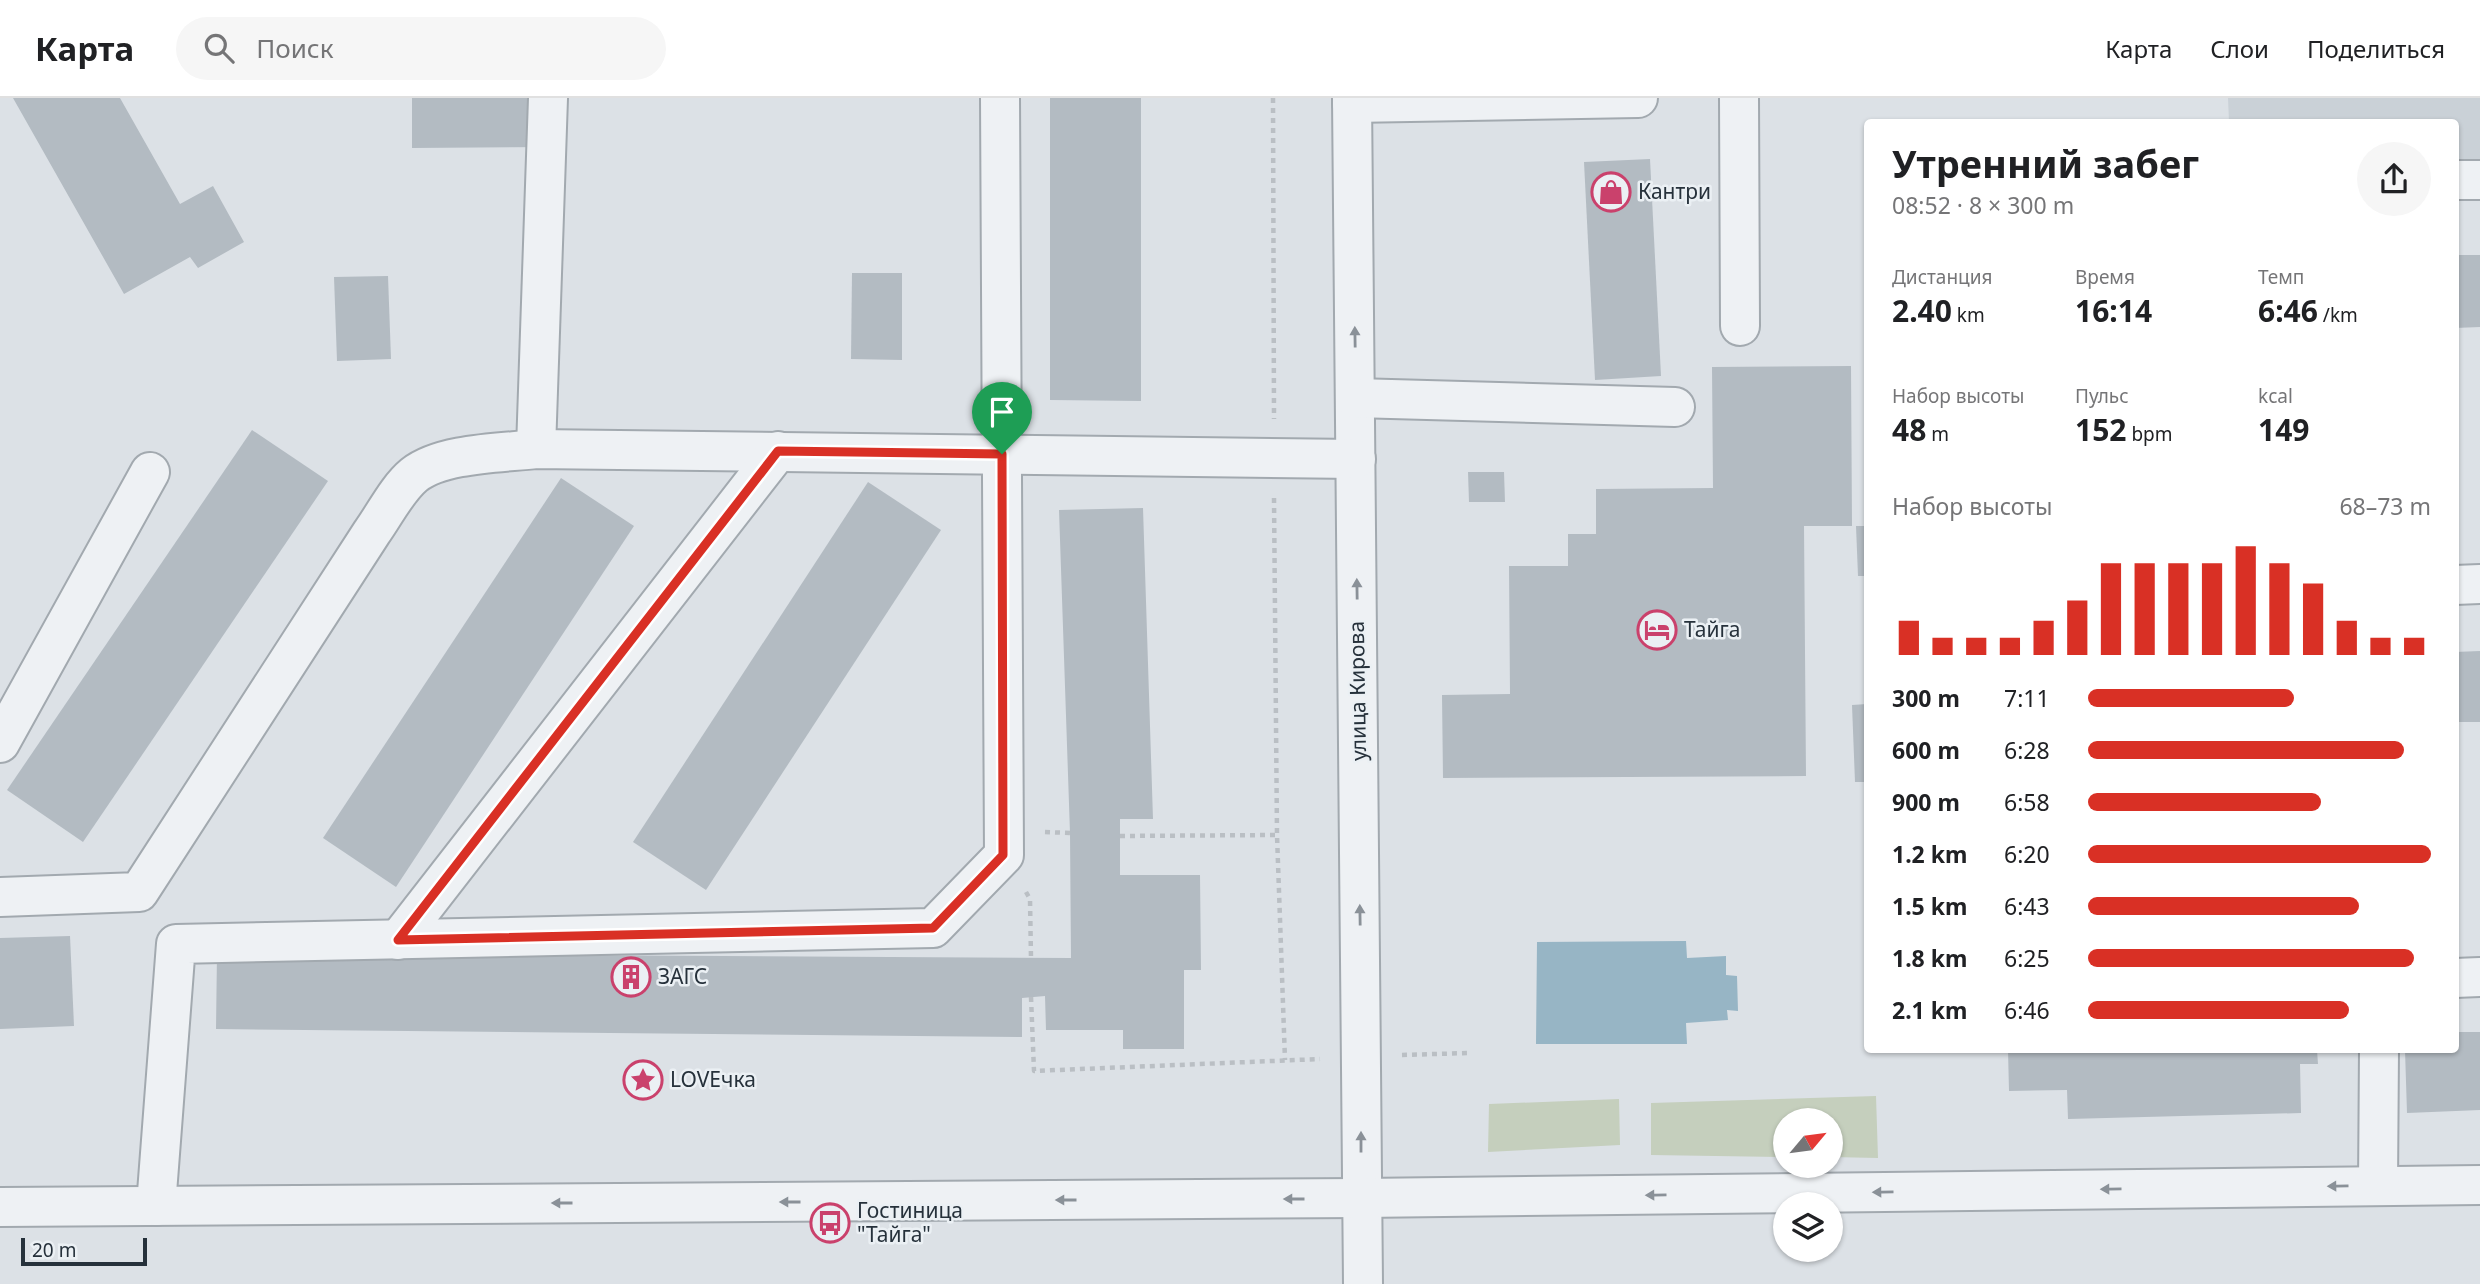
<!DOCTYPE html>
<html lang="ru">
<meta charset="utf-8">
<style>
body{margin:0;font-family:"Noto Sans",sans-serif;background:#f6f6f6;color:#202124;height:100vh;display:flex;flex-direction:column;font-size:26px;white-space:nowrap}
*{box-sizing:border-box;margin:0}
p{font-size:23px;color:#757577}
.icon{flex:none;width:38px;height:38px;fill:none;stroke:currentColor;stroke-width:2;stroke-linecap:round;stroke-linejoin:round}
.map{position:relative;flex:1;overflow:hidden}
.panel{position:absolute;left:1864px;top:21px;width:595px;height:934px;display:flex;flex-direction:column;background:#fff;border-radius:7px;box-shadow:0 2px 5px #0004}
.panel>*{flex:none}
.needle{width:46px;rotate:61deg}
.fabs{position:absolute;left:1773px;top:1010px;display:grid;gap:14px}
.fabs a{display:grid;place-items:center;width:70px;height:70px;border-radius:50%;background:#fff;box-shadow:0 2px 5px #0004;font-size:35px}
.scale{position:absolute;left:21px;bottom:18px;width:126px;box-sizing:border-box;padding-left:7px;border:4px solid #26313b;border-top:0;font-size:19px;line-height:24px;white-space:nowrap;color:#26313b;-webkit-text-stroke:5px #ebf0f4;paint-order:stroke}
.pin{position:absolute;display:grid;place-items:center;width:60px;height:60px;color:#fff;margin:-72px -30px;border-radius:50% 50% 50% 0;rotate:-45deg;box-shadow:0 0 7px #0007}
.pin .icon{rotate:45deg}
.round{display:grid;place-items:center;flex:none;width:74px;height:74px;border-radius:37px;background:#f6f6f6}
.headline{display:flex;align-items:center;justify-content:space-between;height:119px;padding:0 28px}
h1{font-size:38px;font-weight:700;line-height:52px}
.figures{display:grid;grid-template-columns:repeat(3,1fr);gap:10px;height:119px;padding:7px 28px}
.figures div{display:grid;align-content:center}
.figures b{font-size:30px;font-weight:700}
.figures small{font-size:19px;font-weight:400}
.figures p{font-size:19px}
.chart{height:196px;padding:14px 28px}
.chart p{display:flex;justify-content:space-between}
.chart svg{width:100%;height:126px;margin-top:7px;stroke:#d93025;stroke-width:6}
ul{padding:0 28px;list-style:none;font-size:23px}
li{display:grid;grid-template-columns:112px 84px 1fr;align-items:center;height:52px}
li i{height:18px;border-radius:9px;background:#d93025}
header{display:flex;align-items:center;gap:42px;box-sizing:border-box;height:98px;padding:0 35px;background:#fff;border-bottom:2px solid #e0e0e0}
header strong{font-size:33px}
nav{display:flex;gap:38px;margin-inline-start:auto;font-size:24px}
.search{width:490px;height:63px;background:#f6f6f6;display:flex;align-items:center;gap:18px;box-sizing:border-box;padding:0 24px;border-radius:38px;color:#757577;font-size:26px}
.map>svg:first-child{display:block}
</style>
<header>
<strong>Карта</strong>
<div class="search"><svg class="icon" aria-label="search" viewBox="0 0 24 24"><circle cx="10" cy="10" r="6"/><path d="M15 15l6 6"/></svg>Поиск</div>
<nav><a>Карта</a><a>Слои</a><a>Поделиться</a></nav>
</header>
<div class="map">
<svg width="2480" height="1186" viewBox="0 0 2480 1186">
<rect width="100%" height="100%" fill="#dce1e6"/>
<path fill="#cad1d7" d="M2228 0H2480V66H2455V24H2229Z"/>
<g fill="#c5cfbd">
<path d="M1876 998 1878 1060 1831 1059 1830 1022H1785V1059L1651 1057V1005Z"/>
<path d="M1619 1001 1620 1047 1488 1054 1489 1006Z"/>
</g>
<path fill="#97b5c5" d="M1686 843 1687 860 1726 858V877L1737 878 1738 913 1727 912 1728 922 1686 925 1687 946H1536L1537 844Z"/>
<g fill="#b3bbc2">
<path d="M13 0H120L180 106 213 88 244 144 198 170 190 159 124 196Z"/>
<path d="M412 0H555V49L412 50Z"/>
<path d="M1050 0H1141V303L1050 302Z"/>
<path d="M1650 61 1661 278 1595 282 1584 64Z"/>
<path d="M2455 157H2480V229L2455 230Z"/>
<path d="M852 175H902V262L851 261Z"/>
<path d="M388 178 391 261 337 263 334 179Z"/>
<path d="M1851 268 1852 428H1804L1806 678 1443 680 1442 597 1510 596 1509 468H1568V436H1596V391L1713 390 1712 269Z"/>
<path d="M252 332 328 383 83 744 7 692Z"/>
<path d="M1468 374H1504L1505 404H1469Z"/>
<path d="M561 380 634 428 396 789 323 740Z"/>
<path d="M868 384 941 432 706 792 633 744Z"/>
<path d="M1143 410 1153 721H1120V777H1200L1201 872H1184V951H1123V932H1046L1045 898 1022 900V939L216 931 217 855 1071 860 1070 735 1059 412Z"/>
<path d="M1856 428H1867V478H1858Z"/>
<path d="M2480 553V624H2455V554Z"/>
<path d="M1867 606V684H1855L1852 607Z"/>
<path d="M70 838 74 928 0 931V840Z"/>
<path d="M2455 934H2480V1012L2407 1015 2405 952H2455Z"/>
<path d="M2008 952H2317L2318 966H2300L2301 1015 2068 1021 2067 992 2009 993Z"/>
</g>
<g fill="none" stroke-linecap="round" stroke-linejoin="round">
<g stroke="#a2a9af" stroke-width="42">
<g id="minor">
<path d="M1352 0 1363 1186"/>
<path d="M1739 0 1740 228"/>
<path d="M1352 5 1638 0"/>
<path d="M2455 82H2480"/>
<path d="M1355 300 1675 309"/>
<path d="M536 351 548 0"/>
<path d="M2455 487 2480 486"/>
<path d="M0 645 150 374"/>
<path d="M0 799 139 794 372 434C385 416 397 391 414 377 442 355 501 355 536 351L1356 361"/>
<path d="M398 842 778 353"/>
<path d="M2455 880 2480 879"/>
<path d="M2378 1088 2379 952"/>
<path d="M156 1108 176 846 933 830 1004 757 1000 0"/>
<path d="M0 1109 1362 1100 2480 1087"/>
</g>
</g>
<g stroke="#babfc4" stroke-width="4.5" stroke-dasharray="5 5" stroke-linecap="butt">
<path d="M1273 0 1274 321"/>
<path d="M1274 400 1277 737 1285 962"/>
<path d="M1045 734 1070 735"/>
<path d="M1120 738 1277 737"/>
<path d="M1026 794 1030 801 1031 860"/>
<path d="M1031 899 1034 973 1320 961"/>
<path d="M1402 957 1469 955"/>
</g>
<use href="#minor" stroke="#eef1f4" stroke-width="38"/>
</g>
<defs><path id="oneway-solid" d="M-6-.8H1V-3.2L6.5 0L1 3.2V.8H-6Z" transform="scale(1.75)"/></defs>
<g fill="#8a9198">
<use href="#oneway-solid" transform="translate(1355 239) rotate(-91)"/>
<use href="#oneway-solid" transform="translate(1357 491) rotate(-91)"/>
<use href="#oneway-solid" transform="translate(1360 817) rotate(-91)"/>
<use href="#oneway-solid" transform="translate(1361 1044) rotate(-90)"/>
<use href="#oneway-solid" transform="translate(2338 1088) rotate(179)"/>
<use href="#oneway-solid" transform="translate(2111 1091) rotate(179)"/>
<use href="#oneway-solid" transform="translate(1883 1094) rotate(179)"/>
<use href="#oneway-solid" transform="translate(1656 1097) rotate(179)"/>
<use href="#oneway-solid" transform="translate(1294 1101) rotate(180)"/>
<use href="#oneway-solid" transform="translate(1066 1102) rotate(180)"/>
<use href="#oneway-solid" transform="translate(790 1104) rotate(180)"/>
<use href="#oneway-solid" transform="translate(562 1105) rotate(180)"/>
</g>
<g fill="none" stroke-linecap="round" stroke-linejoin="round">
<g stroke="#fff" stroke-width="14">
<path id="route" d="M778 353 1002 356 1003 757 933 830 398 842Z"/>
</g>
<use href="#route" stroke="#d93025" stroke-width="9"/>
</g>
<defs>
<g id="shop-ring" transform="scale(2.0125)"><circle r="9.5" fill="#ebf0f4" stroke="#ca416c" stroke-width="1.5"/><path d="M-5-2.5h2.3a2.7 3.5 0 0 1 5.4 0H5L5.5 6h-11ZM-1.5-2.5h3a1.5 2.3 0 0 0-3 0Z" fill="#ca416c"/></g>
<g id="hotel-ring" transform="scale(2.0125)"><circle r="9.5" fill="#ebf0f4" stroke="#ca416c" stroke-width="1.5"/><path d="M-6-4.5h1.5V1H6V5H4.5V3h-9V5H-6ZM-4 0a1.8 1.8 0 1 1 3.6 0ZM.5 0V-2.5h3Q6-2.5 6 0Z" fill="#ca416c"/></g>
<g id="building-ring" transform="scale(2.0125)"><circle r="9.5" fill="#ebf0f4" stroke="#ca416c" stroke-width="1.5"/><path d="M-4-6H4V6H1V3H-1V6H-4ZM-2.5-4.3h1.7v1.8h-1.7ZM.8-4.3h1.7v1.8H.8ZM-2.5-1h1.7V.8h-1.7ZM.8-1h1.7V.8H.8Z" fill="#ca416c"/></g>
<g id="sight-ring" transform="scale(2.0125)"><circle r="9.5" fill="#ebf0f4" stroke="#ca416c" stroke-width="1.5"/><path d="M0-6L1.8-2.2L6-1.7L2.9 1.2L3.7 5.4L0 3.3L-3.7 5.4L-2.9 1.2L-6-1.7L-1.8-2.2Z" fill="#ca416c"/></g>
<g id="bus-ring" transform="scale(2.0125)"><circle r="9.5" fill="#ebf0f4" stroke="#ca416c" stroke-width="1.5"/><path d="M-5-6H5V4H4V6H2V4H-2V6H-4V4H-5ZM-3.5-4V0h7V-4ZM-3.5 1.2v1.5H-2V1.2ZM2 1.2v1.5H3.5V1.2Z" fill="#ca416c"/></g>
</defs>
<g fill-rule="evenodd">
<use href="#shop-ring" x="1611" y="94"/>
<use href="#hotel-ring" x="1657" y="532"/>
<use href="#building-ring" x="631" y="879"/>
<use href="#sight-ring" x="643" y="982"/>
<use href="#bus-ring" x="830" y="1125"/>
</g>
<g text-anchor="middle" stroke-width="5" stroke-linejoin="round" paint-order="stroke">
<g font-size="21" fill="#26313b" stroke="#ebf0f4" text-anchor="start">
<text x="1638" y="101">Кантри</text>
<text x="1684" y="539">Тайга</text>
<text x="658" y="886">ЗАГС</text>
<text x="670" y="989">LOVEчка</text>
<text x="857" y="1120">Гостиница<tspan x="857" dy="24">"Тайга"</tspan></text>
</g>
<g font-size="21" fill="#26313b" stroke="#ebf0f4">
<text transform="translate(1358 593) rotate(-91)" y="7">улица Кирова</text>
</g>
</g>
</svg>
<div class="fabs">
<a><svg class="needle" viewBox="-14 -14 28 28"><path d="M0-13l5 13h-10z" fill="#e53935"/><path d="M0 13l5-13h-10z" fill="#757577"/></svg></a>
<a><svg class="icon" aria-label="layers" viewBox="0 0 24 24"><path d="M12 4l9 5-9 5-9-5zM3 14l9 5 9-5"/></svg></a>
</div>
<div class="scale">20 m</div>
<div class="pin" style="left:1002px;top:356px;background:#1e9e55"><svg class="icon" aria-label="arrive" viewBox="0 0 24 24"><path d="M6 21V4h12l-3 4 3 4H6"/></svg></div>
<section class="panel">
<div class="headline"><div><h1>Утренний забег</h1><p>08:52 · 8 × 300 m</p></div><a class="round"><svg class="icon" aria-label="share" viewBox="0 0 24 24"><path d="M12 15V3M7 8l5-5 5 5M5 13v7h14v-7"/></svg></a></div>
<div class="figures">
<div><p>Дистанция</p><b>2.40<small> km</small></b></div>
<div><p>Время</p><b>16:14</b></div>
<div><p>Темп</p><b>6:46<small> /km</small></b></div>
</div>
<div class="figures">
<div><p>Набор высоты</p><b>48<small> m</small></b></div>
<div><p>Пульс</p><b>152<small> bpm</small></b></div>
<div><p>kcal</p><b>149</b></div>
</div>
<div class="chart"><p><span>Набор высоты</span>68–73 m</p>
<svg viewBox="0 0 160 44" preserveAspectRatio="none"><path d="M5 44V32M15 44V38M25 44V38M35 44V38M45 44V32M55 44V25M65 44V12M75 44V12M85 44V12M95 44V12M105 44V6M115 44V12M125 44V19M135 44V32M145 44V38M155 44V38"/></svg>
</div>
<ul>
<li><b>300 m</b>7:11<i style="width:60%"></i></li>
<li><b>600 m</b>6:28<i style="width:92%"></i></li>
<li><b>900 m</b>6:58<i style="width:68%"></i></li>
<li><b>1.2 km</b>6:20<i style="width:100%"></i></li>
<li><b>1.5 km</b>6:43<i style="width:79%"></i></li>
<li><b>1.8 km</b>6:25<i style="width:95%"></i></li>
<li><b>2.1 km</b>6:46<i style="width:76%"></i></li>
</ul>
</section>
</div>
